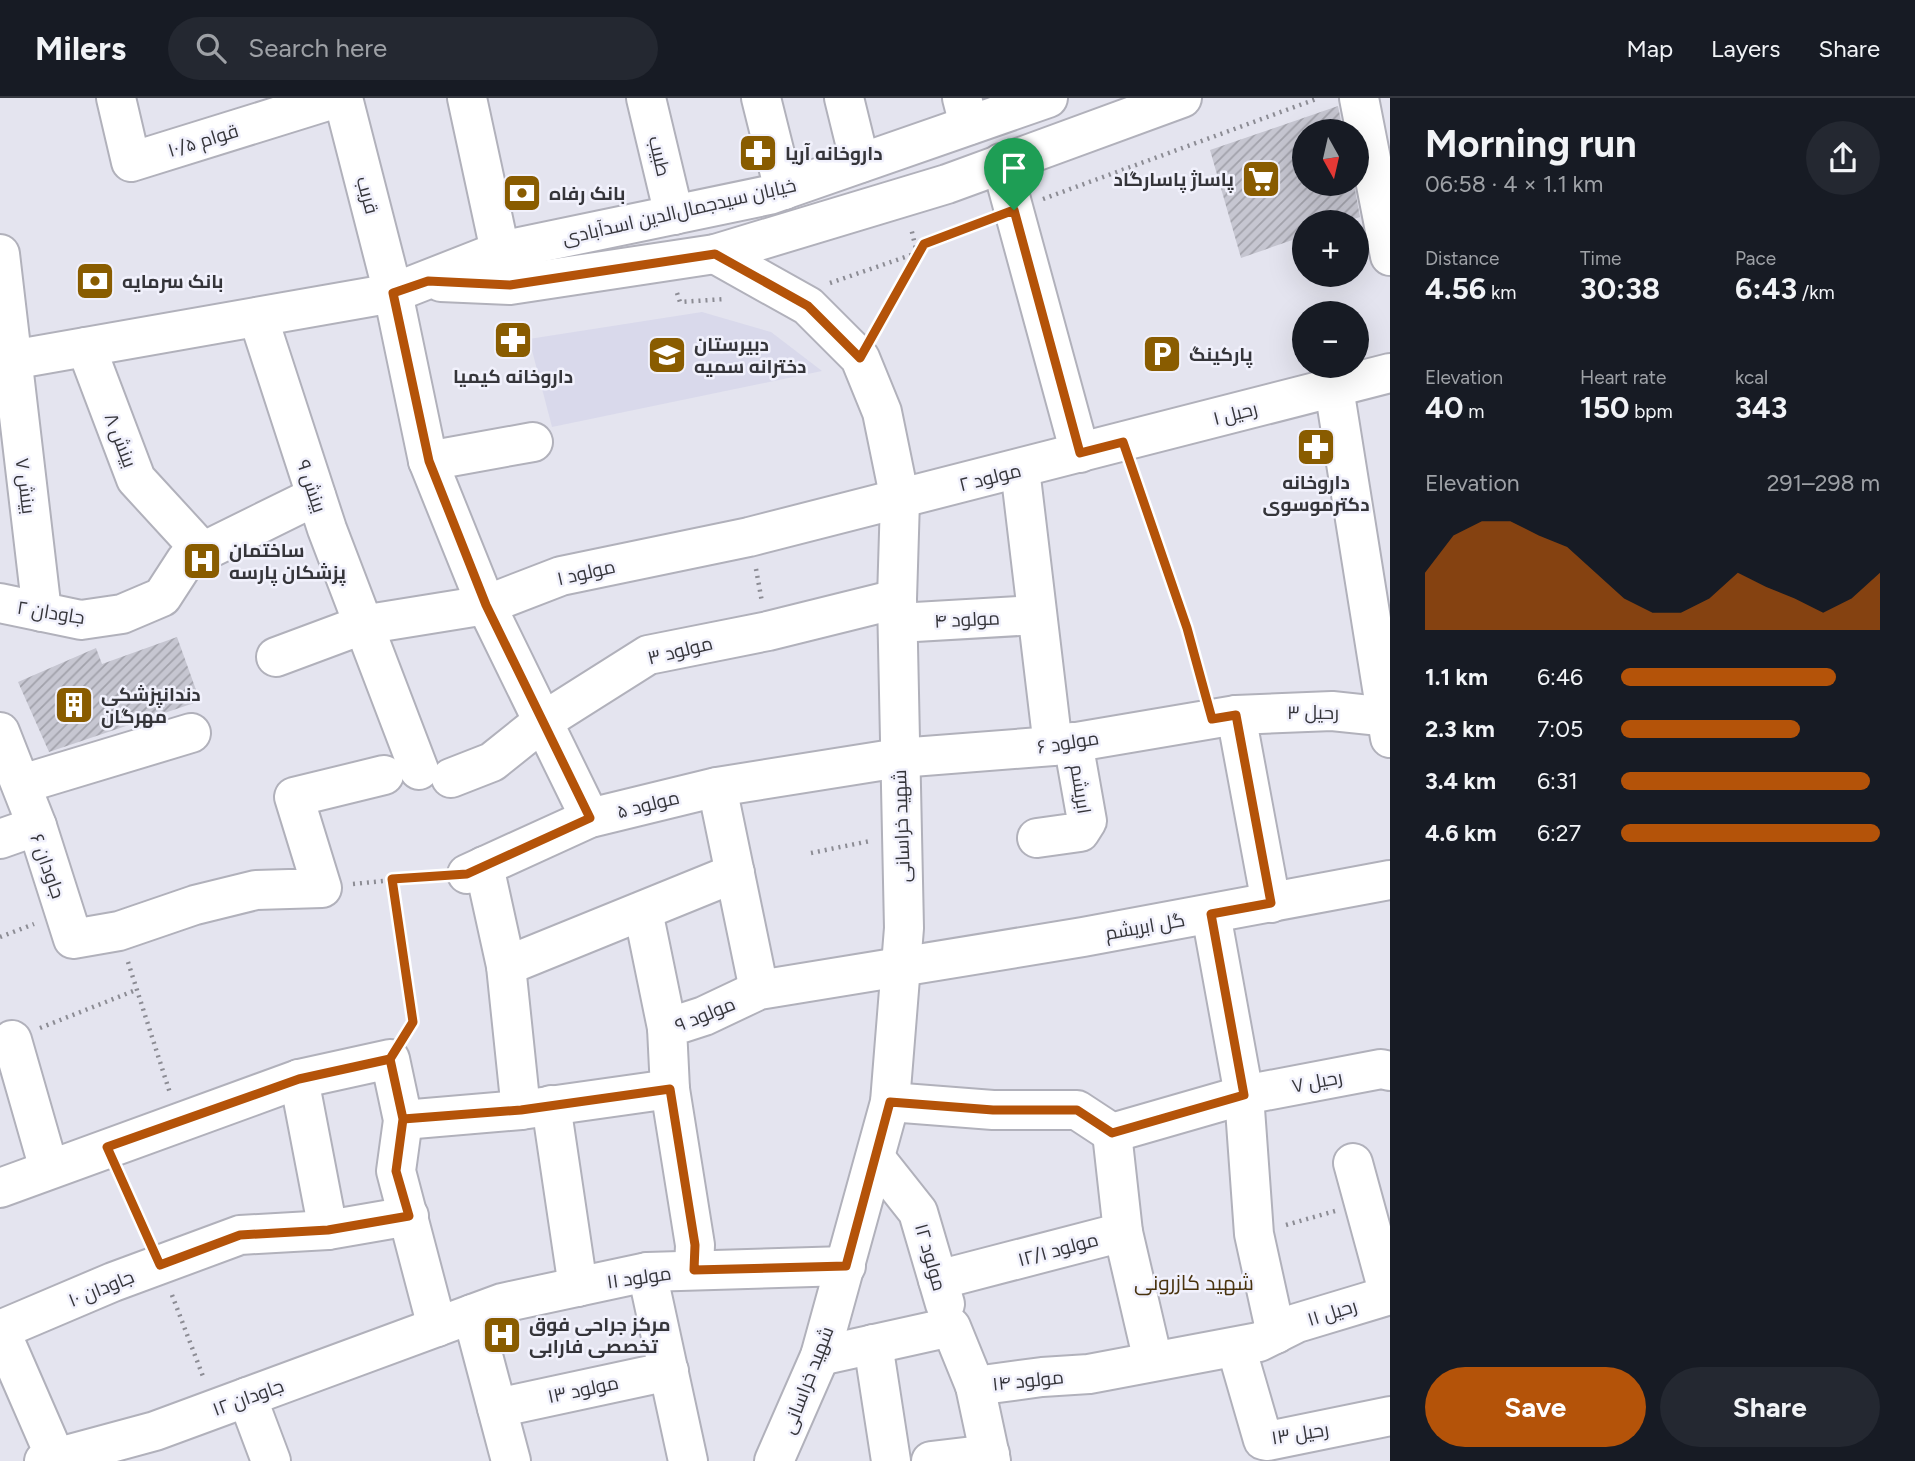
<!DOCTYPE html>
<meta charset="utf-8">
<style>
body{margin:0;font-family:Figtree,Cairo,sans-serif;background:#242831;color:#f1f3f6;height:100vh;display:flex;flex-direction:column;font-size:26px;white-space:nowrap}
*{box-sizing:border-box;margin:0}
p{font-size:23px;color:#9ea1a6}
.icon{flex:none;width:38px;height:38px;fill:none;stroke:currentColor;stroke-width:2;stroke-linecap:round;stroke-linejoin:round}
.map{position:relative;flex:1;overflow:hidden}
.sheet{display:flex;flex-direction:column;background:#171b24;width:525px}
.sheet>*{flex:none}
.needle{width:46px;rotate:172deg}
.controls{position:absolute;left:1292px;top:21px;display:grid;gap:14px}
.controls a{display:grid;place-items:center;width:77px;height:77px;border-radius:50%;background:#171b24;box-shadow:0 7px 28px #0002;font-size:35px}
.pin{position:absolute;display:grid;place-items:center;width:60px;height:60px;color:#fff;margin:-72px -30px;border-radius:50% 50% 50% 0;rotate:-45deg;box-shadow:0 0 7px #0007}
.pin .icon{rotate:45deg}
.round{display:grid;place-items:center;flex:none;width:74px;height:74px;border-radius:37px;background:#242831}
.summary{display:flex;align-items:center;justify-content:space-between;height:119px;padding:0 35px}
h1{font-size:38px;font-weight:700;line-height:52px}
.figures{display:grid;grid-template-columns:repeat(3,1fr);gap:10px;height:119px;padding:7px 35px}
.figures div{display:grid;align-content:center}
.figures b{font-size:30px;font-weight:700}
.figures small{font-size:19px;font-weight:400}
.figures p{font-size:19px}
.chart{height:196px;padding:14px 35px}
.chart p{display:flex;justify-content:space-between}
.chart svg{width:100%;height:126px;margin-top:7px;fill:#b45309;opacity:.7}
.button{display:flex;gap:14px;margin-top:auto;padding:14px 35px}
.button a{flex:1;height:80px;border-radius:42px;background:#b45309;color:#fff;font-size:28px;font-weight:700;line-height:80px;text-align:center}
.button a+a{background:#242831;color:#f1f3f6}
ul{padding:0 35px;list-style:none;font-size:23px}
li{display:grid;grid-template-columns:112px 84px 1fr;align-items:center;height:52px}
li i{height:18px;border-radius:9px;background:#b45309}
header{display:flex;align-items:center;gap:42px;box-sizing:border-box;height:98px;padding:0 35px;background:#171b24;border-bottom:2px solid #363941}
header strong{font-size:33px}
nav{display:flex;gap:38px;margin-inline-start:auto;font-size:24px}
.search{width:490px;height:63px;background:#242831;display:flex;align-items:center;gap:18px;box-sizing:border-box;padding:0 24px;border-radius:38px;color:#9ea1a6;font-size:26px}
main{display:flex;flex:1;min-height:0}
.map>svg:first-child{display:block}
</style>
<header>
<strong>Milers</strong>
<div class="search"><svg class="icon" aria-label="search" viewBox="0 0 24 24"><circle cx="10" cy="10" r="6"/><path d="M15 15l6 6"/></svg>Search here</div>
<nav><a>Map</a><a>Layers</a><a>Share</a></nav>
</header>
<main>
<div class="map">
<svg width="1390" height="1363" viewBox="0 0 1390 1363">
<defs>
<pattern id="building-hatch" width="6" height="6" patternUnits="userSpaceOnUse" patternTransform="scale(1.75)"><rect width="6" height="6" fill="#c6c6d1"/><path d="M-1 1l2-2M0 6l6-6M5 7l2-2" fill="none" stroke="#a2a2ab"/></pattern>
</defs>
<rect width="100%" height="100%" fill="#e4e4ef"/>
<path fill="#d9d9eb" d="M702 214 771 234 822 273 552 329 529 241Z"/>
<g fill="url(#building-hatch)">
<path d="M1338 8 1343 33H1304V86H1354L1360 119 1345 124H1304V138L1241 160 1210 52Z"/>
<path d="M177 539 200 603 49 654 18 584 96 550 102 566Z"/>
</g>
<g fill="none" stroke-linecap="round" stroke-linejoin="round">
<g stroke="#b1b1bb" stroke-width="42">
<g id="minor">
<path d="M116 0 131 64 337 0"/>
<path d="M343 0 393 195 428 363 486 507 590 720"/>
<path d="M467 0 500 153"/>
<path d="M646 0 674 117"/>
<path d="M761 0 784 92"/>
<path d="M844 0 860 65"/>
<path d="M962 0 969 27"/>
<path d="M1359 0 1390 158"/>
<path d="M1001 65 1080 355"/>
<path d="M0 156 42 514"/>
<path d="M715 156 808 208 860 260 882 314 900 402 897 501 904 830 890 1004 820 1258 774 1363"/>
<path d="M258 219 327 431 419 672"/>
<path d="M86 249 136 381 203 454"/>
<path d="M1334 290 1390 640"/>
<path d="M428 363 533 344"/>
<path d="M1020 371 1053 648"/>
<path d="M0 505 81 522 122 516 162 499 186 462 316 398"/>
<path d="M898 525 1037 517"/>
<path d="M276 559 362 527 486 507 561 478 749 439 1390 275"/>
<path d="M1236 617 1271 805"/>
<path d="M0 634 37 728 73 841 119 833 195 807 256 792 322 790 294 699 384 677"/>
<path d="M451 680 492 664 542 624 648 557 768 533 897 501"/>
<path d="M22 686 191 635"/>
<path d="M717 689 759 892"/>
<path d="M1037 740 1080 734 1087 723 1073 644"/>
<path d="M0 741 37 728"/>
<path d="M484 768 506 868 521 1012"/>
<path d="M467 776 590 720 717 689 899 660 1053 648 1236 617 1332 613 1390 619"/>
<path d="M643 813 667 930"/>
<path d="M1211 816 1244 997 1254 1136 1276 1236"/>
<path d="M506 868 735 775"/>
<path d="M12 942 49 1071"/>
<path d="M299 981 328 1132"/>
<path d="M670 991 695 1147 694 1172"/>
<path d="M890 1004 993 1012H1077L1112 1035 1244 997 1381 971 1390 973"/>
<path d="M551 1007 578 1189"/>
<path d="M403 1022 521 1012 670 991 667 930 704 918 759 892 1083 839 1390 782"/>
<path d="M876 1061 918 1114 945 1206"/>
<path d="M1353 1065 1389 1197"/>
<path d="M0 1090 299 981 390 961 403 1022 396 1073 437 1229"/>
<path d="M1123 1134 1153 1263"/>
<path d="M647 1174 688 1363"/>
<path d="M938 1182 1123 1134 1112 1035"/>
<path d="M472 1216 511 1363"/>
<path d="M0 1232 113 1184 240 1137 328 1132 409 1118"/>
<path d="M873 1246 891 1363"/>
<path d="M1236 1249 1263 1342 1268 1343 1390 1318"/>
<path d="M820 1258 951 1229 975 1288 1042 1279 1089 1276 1259 1244 1297 1225 1390 1197"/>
<path d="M975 1288 991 1363"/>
<path d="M247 1299 271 1363"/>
<path d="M497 1310 669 1273"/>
<path d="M44 1363 155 1333 502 1205 647 1174 846 1168"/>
<path d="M931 1363 990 1356"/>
</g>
</g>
<g stroke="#b1b1bb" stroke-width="42">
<g id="major">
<path d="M441 184 510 187 715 156 947 86 1182 0"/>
<path d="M0 264 393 195 500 153 769 97 1048 0"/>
<path d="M0 1232 57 1363"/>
</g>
</g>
<g stroke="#8c8c94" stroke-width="4.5" stroke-dasharray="2 5" stroke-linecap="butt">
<path d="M1043 101 1319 0"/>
<path d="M830 185 917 155 911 130"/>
<path d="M677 195 680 204 725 201"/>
<path d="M876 229 924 146 983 123"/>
<path d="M1133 375 1187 530 1203 589"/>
<path d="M756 471 762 504"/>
<path d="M811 755 870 743"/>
<path d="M392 781 413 924 407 933"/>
<path d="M353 786 434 778"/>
<path d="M0 839 34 826"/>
<path d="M128 864 170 995"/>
<path d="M40 930 136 892"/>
<path d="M121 1079 147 1138"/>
<path d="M1286 1127 1335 1113"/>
<path d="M172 1197 204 1281"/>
</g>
<use href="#minor" stroke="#fff" stroke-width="38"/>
<use href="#major" stroke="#fff" stroke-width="38"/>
</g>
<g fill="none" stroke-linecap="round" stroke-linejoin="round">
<g stroke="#fff" stroke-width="14">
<path id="route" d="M1014 112 924 146 860 260 808 208 715 156 510 187 428 183 393 195 429 363 486 507 590 720 467 776 392 781 413 924 390 961 403 1021 396 1073 409 1118 328 1132 240 1137 160 1167 107 1049 299 981 390 961 403 1021 521 1012 670 991 695 1147 694 1172 846 1168 890 1004 993 1012H1077L1112 1035 1244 997 1211 816 1271 805 1236 617 1212 621 1187 530 1123 344 1080 355 1014 112"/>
</g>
<use href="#route" stroke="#b45309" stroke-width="9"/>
</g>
<defs>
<g id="pharmacy-square" transform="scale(2.0125)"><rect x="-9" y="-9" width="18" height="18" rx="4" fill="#895c00" stroke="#f1f1fc"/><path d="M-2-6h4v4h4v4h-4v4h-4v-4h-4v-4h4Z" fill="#fff"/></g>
<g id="supermarket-square" transform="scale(2.0125)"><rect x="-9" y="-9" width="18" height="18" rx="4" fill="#895c00" stroke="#f1f1fc"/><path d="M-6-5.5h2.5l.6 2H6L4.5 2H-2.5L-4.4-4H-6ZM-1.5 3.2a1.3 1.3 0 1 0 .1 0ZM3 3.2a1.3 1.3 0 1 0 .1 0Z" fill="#fff"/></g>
<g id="bank-square" transform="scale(2.0125)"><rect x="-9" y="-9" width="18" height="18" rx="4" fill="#895c00" stroke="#f1f1fc"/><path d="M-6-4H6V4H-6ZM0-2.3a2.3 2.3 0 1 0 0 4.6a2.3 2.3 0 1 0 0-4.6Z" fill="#fff"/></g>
<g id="parking-square" transform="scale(2.0125)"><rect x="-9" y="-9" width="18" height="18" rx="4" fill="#895c00" stroke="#f1f1fc"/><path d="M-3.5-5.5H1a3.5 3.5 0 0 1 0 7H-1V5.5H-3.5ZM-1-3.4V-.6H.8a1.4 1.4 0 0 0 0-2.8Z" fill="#fff"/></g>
<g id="school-square" transform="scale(2.0125)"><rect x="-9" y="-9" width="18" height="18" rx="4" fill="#895c00" stroke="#f1f1fc"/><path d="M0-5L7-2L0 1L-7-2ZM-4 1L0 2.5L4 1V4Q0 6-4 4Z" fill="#fff"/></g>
<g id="hospital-square" transform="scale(2.0125)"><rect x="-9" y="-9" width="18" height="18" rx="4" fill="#895c00" stroke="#f1f1fc"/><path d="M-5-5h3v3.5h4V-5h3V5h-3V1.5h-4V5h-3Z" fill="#fff"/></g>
<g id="building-square" transform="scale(2.0125)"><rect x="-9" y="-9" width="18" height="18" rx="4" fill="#895c00" stroke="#f1f1fc"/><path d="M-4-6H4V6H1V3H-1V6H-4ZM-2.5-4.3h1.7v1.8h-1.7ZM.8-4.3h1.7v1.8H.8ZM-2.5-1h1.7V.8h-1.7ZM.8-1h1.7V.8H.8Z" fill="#fff"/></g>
</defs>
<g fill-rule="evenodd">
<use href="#pharmacy-square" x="758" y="55"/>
<use href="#supermarket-square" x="1261" y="81"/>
<use href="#bank-square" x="522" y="95"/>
<use href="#bank-square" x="95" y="183"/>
<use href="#pharmacy-square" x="513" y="242"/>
<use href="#parking-square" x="1162" y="256"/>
<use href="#school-square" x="667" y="257"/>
<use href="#pharmacy-square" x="1316" y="349"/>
<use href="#hospital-square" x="202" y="463"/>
<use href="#building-square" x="74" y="607"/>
<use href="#hospital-square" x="502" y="1237"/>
</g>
<g text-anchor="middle" stroke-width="5" stroke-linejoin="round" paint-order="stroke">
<g font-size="19" fill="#35353a" stroke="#f1f1fc">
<text transform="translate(203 42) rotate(-17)" y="7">قوام ۱۰/۵</text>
<text transform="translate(660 58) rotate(77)" y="7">طبیب</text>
<text transform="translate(368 97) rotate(75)" y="7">قریب</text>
<text transform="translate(679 113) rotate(-13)" y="7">خیابان سیدجمال‌الدین اسدآبادی</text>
<text transform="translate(1235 315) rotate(-14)" y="7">رحیل ۱</text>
<text transform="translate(121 342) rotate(69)" y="7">بینش ۸</text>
<text transform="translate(990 379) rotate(-14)" y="7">مولود ۲</text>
<text transform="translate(26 388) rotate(83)" y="7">بینش ۷</text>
<text transform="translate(312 388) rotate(71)" y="7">بینش ۹</text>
<text transform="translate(586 474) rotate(-13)" y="7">مولود ۱</text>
<text transform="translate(51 514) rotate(9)" y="7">جاودان ۲</text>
<text transform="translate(967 521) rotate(-3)" y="7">مولود ۴</text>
<text transform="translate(680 552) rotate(-14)" y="7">مولود ۳</text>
<text x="1313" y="621">رحیل ۳</text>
<text transform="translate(1068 644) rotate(-9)" y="7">مولود ۶</text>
<text transform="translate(1081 691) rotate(81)" y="7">ابریشم</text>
<text transform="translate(648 706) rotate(-14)" y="7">مولود ۵</text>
<text transform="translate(901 728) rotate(-92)" y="7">شهید خراسانی</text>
<text transform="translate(48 768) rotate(70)" y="7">جاودان ۶</text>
<text transform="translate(1145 828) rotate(-10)" y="7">گل ابریشم</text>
<text transform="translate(705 916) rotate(-22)" y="7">مولود ۹</text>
<text transform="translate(1317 983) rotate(-11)" y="7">رحیل ۷</text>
<text transform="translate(1058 1151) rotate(-15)" y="7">مولود ۱۲/۱</text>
<text transform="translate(931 1159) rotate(74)" y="7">مولود ۱۲</text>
<text transform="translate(639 1179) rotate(-8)" y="7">مولود ۱۱</text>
<text transform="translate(101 1190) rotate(-22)" y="7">جاودان ۱۰</text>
<text transform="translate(1332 1214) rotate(-17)" y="7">رحیل ۱۱</text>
<text transform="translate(807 1282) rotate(-69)" y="7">شهید خراسانی</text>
<text transform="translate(1028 1282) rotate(-6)" y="7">مولود ۱۴</text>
<text transform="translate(583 1291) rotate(-12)" y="7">مولود ۱۳</text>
<text transform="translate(248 1299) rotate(-20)" y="7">جاودان ۱۲</text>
<text transform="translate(1300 1335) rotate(-9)" y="7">رحیل ۱۳</text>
</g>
<g font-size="19" font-weight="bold" fill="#35353a" stroke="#f1f1fc" text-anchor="start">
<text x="785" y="62">داروخانه آریا</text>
<text x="1234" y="88" text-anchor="end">پاساژ پاسارگاد</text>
<text x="549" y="102">بانک رفاه</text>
<text x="122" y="190">بانک سرمایه</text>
<text x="694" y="253">دبیرستان<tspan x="694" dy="22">دخترانه سمیه</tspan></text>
<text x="1189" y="263">پارکینگ</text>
<text x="513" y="285" text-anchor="middle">داروخانه کیمیا</text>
<text x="1316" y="391" text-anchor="middle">داروخانه<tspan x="1316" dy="22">دکترموسوی</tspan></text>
<text x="229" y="459">ساختمان<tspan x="229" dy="22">پزشکان پارسه</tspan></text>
<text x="101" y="603">دندانپزشکی<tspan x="101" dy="22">مهرگان</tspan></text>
<text x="529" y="1233">مرکز جراحی فوق<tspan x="529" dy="22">تخصصی فارابی</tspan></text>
</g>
<g font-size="21" fill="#48320d" stroke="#f1f1fc">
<text x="1194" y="1192">شهید کازرونی</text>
</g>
</g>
</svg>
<div class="controls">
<a><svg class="needle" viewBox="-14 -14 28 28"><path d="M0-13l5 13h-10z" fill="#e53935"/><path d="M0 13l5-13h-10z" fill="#9ea1a6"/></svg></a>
<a>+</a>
<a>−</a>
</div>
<div class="pin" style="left:1014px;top:112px;background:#1e9e55"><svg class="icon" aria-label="arrive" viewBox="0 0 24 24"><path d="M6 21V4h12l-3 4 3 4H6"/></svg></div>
</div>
<section class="sheet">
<div class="summary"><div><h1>Morning run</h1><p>06:58 · 4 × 1.1 km</p></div><a class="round"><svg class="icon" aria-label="share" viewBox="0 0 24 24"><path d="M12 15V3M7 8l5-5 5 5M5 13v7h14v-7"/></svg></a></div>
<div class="figures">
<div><p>Distance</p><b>4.56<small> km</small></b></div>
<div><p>Time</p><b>30:38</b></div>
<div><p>Pace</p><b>6:43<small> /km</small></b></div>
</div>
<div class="figures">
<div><p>Elevation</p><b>40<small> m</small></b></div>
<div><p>Heart rate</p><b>150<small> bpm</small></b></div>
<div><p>kcal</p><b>343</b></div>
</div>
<div class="chart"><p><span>Elevation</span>291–298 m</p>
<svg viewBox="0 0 160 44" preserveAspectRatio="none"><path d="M0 44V24L10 11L20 6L30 6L40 11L50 15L60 24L70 33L80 38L90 38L100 33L110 24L120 29L130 33L140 38L150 33L160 24V44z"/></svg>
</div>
<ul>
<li><b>1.1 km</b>6:46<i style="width:83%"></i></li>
<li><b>2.3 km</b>7:05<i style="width:69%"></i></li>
<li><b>3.4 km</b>6:31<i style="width:96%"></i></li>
<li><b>4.6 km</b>6:27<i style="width:100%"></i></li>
</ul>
<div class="button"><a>Save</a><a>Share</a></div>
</section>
</main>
